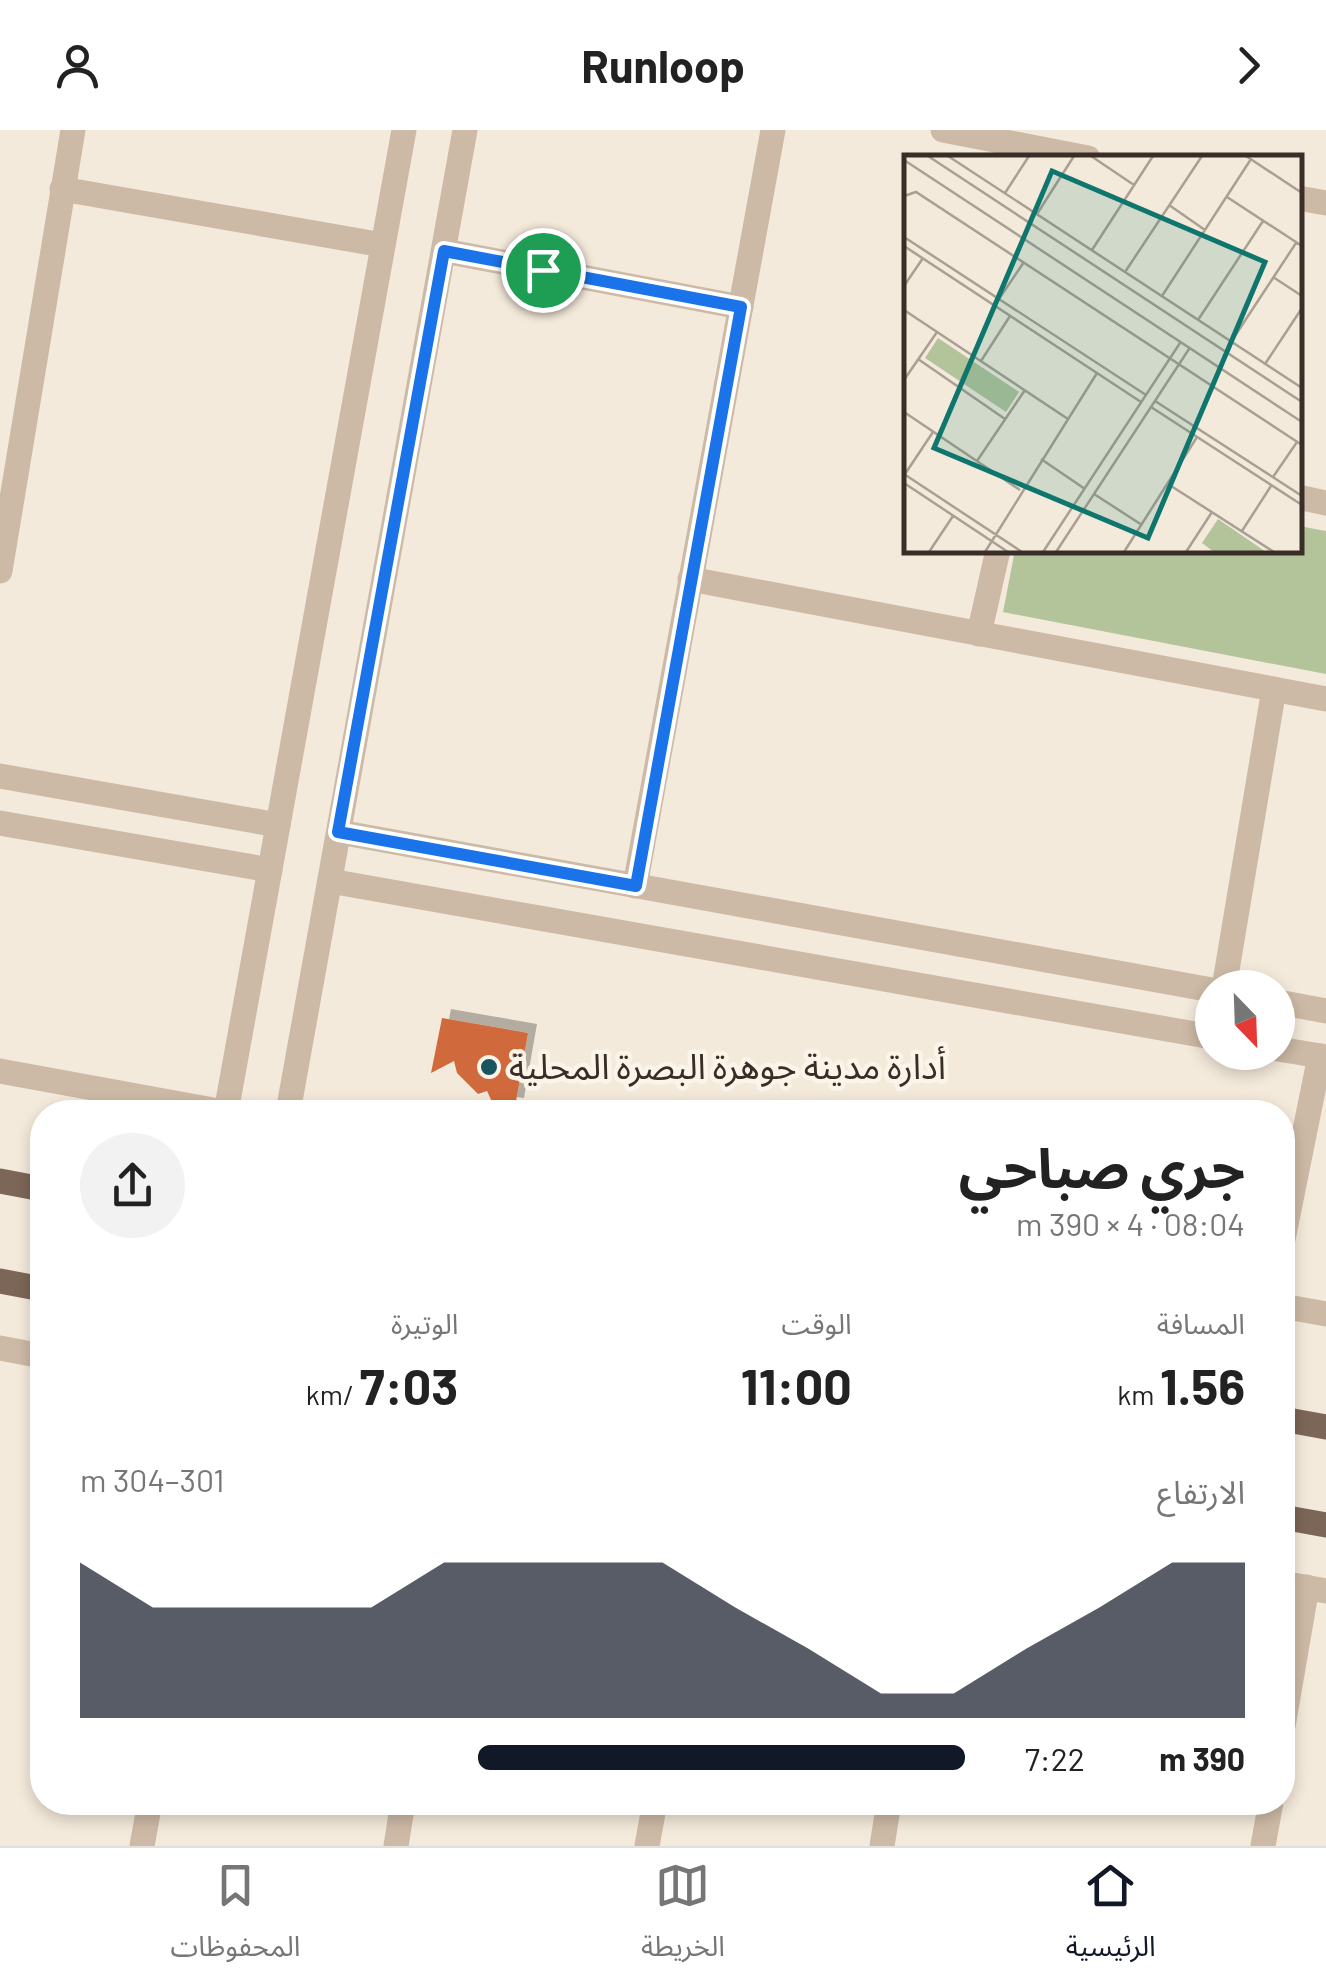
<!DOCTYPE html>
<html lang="ar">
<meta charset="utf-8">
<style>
body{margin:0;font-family:Barlow,"Noto Sans Arabic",sans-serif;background:#f2f2f2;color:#222;direction:rtl;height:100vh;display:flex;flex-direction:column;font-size:38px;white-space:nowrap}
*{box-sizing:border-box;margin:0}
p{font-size:32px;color:#767676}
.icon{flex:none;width:55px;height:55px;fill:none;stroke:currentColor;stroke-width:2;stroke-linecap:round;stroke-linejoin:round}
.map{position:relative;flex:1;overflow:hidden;direction:ltr}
.drawer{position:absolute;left:30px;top:970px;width:1265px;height:715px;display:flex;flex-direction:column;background:#fff;border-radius:40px;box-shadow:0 5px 15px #0003;direction:rtl}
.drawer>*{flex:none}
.needle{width:65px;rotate:157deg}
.fabs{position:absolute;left:1195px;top:840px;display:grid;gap:20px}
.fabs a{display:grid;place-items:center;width:100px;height:100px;border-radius:50%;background:#fff;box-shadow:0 5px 15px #0003;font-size:50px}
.pin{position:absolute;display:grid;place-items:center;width:85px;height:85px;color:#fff;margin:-42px;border:5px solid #fff;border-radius:50%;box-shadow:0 2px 10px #0007}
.round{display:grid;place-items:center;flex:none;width:105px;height:105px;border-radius:52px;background:#f2f2f2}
.overview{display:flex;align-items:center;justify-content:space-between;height:170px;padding:0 50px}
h1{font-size:55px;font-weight:700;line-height:75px}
.metrics{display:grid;grid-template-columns:repeat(3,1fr);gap:15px;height:170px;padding:10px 50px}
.metrics div{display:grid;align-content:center}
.metrics b{font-size:50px;font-weight:700}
.metrics small{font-size:28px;font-weight:400}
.metrics p{font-size:28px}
.chart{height:280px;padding:20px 50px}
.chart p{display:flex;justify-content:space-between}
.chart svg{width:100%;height:180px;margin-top:10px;fill:#111827;opacity:.7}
ul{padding:0 50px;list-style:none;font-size:32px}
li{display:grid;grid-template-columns:160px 120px 1fr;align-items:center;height:75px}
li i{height:25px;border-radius:12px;background:#111827}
header{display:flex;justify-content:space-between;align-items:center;height:130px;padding:0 50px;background:#fff;font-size:45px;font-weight:700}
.menu{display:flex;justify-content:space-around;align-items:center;height:140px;border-top:2px solid #e0e0e0;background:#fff;font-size:28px;color:#767676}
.menu a{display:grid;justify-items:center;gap:5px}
.menu .selected{color:#111827}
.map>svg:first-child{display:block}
</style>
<header><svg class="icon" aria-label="forward" viewBox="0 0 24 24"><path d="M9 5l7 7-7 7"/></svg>Runloop<svg class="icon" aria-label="person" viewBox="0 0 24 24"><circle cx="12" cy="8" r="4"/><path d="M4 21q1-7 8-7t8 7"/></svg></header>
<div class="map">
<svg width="1326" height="1716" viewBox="0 0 1326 1716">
<defs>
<filter id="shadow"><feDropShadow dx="9" dy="-9" stdDeviation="0" flood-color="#0004"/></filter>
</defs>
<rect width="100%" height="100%" fill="#f4eadb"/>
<path fill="#b3c49a" d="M1299 396 1326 401V544L1003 482 1015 420H1298Z"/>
<path fill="#d06a3e" filter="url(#shadow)" d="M442 888 528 903 515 977 493 974 487 961 478 964 457 943 454 931 431 943Z"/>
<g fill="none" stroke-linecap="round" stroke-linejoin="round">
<g stroke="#cdbaa6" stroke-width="25">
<path d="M943 0 1088 28"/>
<path d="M62 59 383 115"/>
<path d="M1298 68 1326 73"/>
<path d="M444 121 741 177"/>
<path d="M1298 367 1326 373"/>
<path d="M0 441 73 0"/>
<path d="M690 449 1326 569"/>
<path d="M979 504 998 420"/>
<path d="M0 646 278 695"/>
<path d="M0 693 270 740"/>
<path d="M339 702 1212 860"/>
<path d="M330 751 1212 907"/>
<path d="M635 756 773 0"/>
<path d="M1224 858 1274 559"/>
<path d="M1278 872 1326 881"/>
<path d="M1278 919 1326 927"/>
<path d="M0 941 224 982"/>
<path d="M226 982 404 0"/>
<path d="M288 982 465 0"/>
<path d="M1282 1114 1320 926"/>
<path d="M1282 1176 1326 1184"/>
<path d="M0 1218 42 1226"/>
<path d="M1282 1453 1326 1461"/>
<path d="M1282 1602 1307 1457"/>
<path d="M142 1716 150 1672"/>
<path d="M396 1716 403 1672"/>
<path d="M647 1716 655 1672"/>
<path d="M882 1716 889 1672"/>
<path d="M1263 1716 1271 1672"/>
</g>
<g stroke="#7c6657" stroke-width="25">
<path d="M0 1051 42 1059"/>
<path d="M0 1151 42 1159"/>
<path d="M1282 1289 1326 1297"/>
<path d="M1282 1387 1326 1395"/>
</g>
</g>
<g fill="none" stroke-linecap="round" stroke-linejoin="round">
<g stroke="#fff" stroke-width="20">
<path id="route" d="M444 121 741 177 636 756 338 702Z"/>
</g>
<use href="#route" stroke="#1a73e8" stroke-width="12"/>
</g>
<circle fill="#19555e" stroke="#fbf4e8" stroke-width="4" cx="489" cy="937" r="10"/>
<g text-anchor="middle" stroke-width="9" stroke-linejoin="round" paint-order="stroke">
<g font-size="35" fill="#392e27" stroke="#fbf4e8" text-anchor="start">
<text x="509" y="949">أدارة مدينة جوهرة البصرة المحلية</text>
</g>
</g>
<g transform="translate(904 25)">
<rect width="398" height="398" fill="#f4eadb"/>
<path d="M34 183 115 237 102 257 21 203ZM314 364 362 397H310L298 388Z" fill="#b3c49a"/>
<path fill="none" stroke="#a99f93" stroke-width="2.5" d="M24 1 398 247M44 1 398 233M187 1 230 30M342 1 398 38M0 5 398 267M101 38 125 1M0 41 12 37 398 290M323 42 398 91M265 50 301 75M133 59 170 1M0 82 242 240M0 91 237 247M188 95 249 1M221 117 298 1M369 122 398 141M0 131 19 103M258 141 347 4M95 144 120 107M0 155 164 264M294 165 359 66M327 187 392 88M14 204 101 264M77 206 106 161M361 209 398 153M0 225 33 177M251 246 398 341M247 252 398 350M0 257 116 335M137 304 181 334M73 306 121 235M0 319 118 397M1 319 29 277M369 322 393 287M0 328 104 397M264 329 370 397M190 339 238 370M338 376 367 331M25 397 49 361M81 397 193 218M139 397 276 188M152 397 285 194M220 397 293 282M282 397 308 357"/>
<path fill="#0f766e" fill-opacity="0.15" stroke="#0f766e" stroke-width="5" d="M148 16 361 107 244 383 30 293Z"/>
<rect width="398" height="398" fill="none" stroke="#392e27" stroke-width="5"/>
</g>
</svg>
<div class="fabs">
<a><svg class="needle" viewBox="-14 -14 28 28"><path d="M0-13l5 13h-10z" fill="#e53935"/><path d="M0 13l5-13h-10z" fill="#767676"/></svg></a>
</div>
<div class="pin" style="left:543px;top:140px;background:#1e9e55"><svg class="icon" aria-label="arrive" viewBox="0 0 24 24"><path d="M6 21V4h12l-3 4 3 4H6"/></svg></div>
<section class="drawer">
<div class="overview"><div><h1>جري صباحي</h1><p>08:04 · 4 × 390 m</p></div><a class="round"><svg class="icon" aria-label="share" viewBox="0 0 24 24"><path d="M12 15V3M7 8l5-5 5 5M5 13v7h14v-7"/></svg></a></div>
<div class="metrics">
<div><p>المسافة</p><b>1.56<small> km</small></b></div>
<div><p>الوقت</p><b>11:00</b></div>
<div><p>الوتيرة</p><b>7:03<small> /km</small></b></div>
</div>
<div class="chart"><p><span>الارتفاع</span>301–304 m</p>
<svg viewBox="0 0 160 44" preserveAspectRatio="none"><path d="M0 44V6L10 17L20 17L30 17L40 17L50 6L60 6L70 6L80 6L90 17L100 27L110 38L120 38L130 27L140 17L150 6L160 6V44z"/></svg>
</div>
<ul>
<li><b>390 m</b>7:22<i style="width:55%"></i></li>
</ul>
</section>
</div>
<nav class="menu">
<a class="selected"><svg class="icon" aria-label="home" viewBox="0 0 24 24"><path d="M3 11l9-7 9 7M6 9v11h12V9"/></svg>الرئيسية</a>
<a><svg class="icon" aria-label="map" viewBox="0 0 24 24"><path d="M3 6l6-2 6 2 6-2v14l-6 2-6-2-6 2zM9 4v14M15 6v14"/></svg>الخريطة</a>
<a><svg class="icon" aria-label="saved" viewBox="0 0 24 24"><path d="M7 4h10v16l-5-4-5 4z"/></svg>المحفوظات</a>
</nav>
